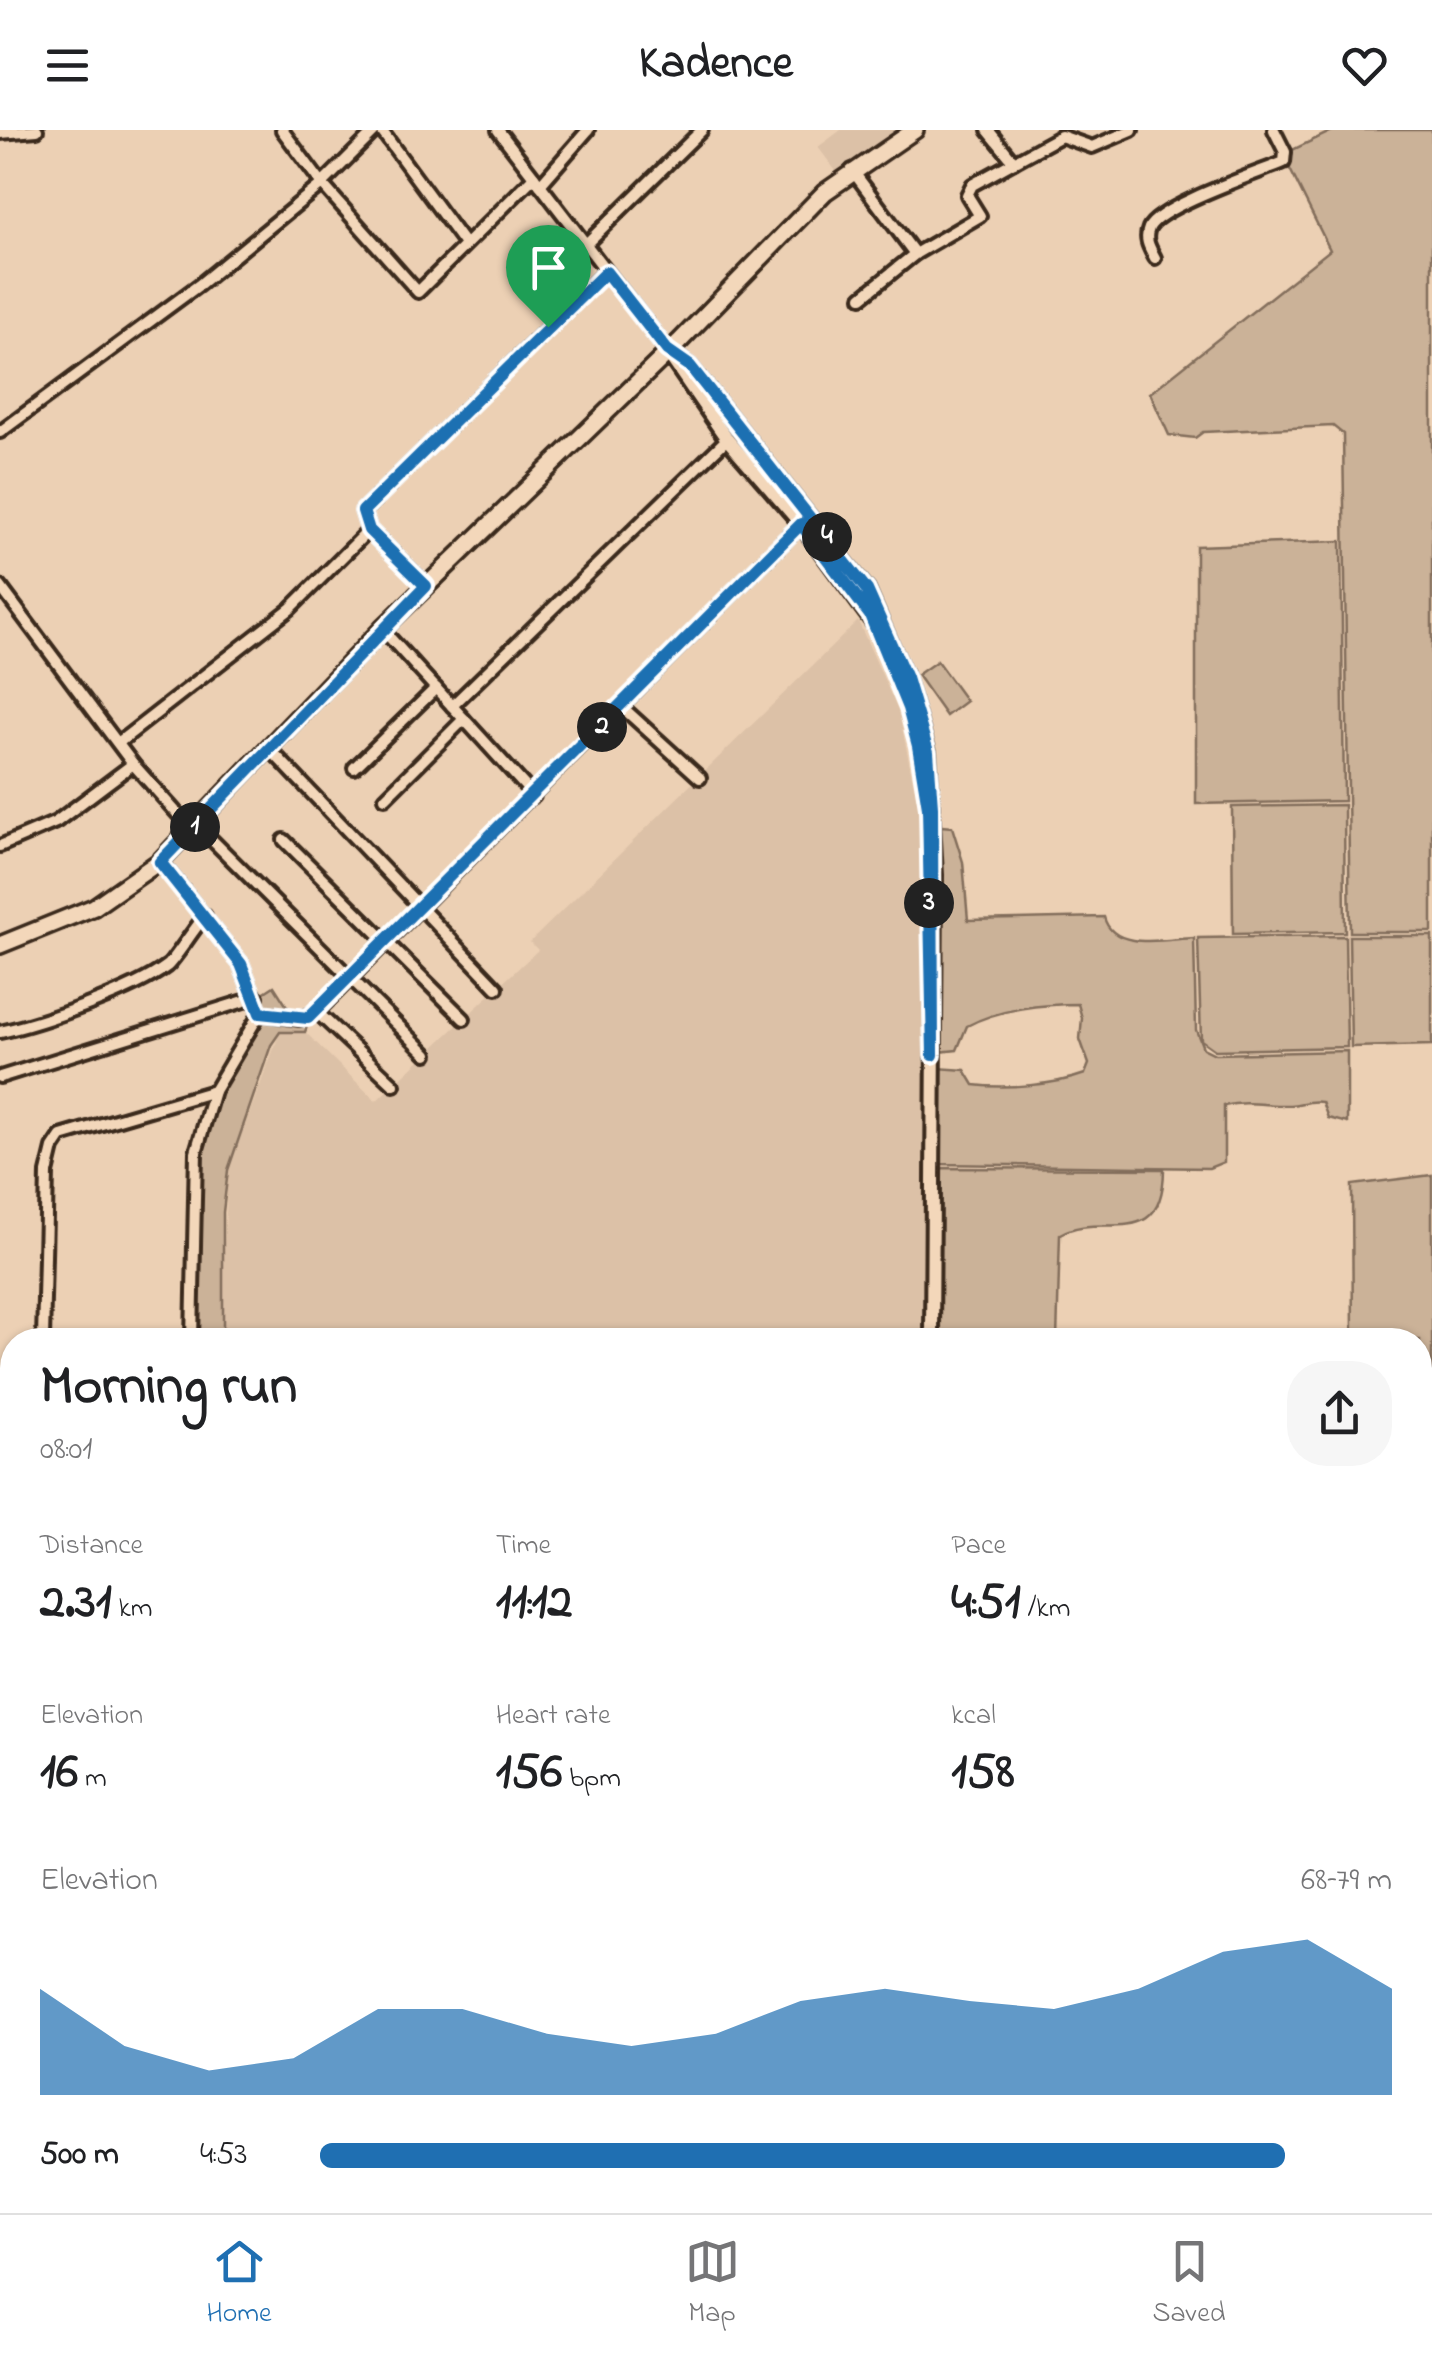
<!DOCTYPE html>
<meta charset="utf-8">
<style>
body{margin:0;font-family:"Indie Flower",sans-serif;background:#f6f6f6;color:#202124;height:100vh;display:flex;flex-direction:column;font-size:38px;white-space:nowrap}
*{box-sizing:border-box;margin:0}
p{font-size:32px;color:#757577}
.icon{flex:none;width:55px;height:55px;fill:none;stroke:currentColor;stroke-width:2;stroke-linecap:round;stroke-linejoin:round}
.map{position:relative;flex:1;overflow:hidden}
.drawer{position:absolute;left:0px;top:1198px;width:1432px;height:888px;display:flex;flex-direction:column;background:#fff;border-radius:40px 40px 0 0;box-shadow:0 2px 8px #0004}
.drawer>*{flex:none}
.pin{position:absolute;display:grid;place-items:center;width:85px;height:85px;color:#fff;margin:-102px -42px;border-radius:50% 50% 50% 0;rotate:-45deg;box-shadow:0 0 10px #0007}
.pin .icon{rotate:45deg}
.km{position:absolute;width:50px;height:50px;margin:-25px;border-radius:50%;background:#222;color:#fff;font-size:28px;line-height:50px;text-align:center}
.round{display:grid;place-items:center;flex:none;width:105px;height:105px;border-radius:40px;background:#f6f6f6}
.summary{display:flex;align-items:center;justify-content:space-between;height:170px;padding:0 40px}
h1{font-size:55px;font-weight:700;line-height:75px}
.metrics{display:grid;grid-template-columns:repeat(3,1fr);gap:15px;height:170px;padding:10px 40px}
.metrics div{display:grid;align-content:center}
.metrics b{font-size:50px;font-weight:700}
.metrics small{font-size:28px;font-weight:400}
.metrics p{font-size:28px}
.chart{height:280px;padding:20px 40px}
.chart p{display:flex;justify-content:space-between}
.chart svg{width:100%;height:180px;margin-top:10px;fill:#1f6fb2;opacity:.7}
ul{padding:0 40px;list-style:none;font-size:32px}
li{display:grid;grid-template-columns:160px 120px 1fr;align-items:center;height:75px}
li i{height:25px;border-radius:12px;background:#1f6fb2}
header{display:flex;justify-content:space-between;align-items:center;height:130px;padding:0 40px;background:#fff;font-size:45px;font-weight:700}
.tab-bar{display:flex;justify-content:space-around;align-items:center;height:140px;border-top:2px solid #e0e0e0;background:#fff;font-size:28px;color:#757577}
.tab-bar a{display:grid;justify-items:center;gap:5px}
.tab-bar .on{color:#1f6fb2}
.map>svg:first-child{display:block}
</style>
<header><svg class="icon" aria-label="menu" viewBox="0 0 24 24"><path d="M4 6h16M4 12h16M4 18h16"/></svg>Kadence<svg class="icon" aria-label="heart" viewBox="0 0 24 24"><path d="M12 20l-8-8c-3-5 5-10 8-4 3-6 11-1 8 4z"/></svg></header>
<div class="map">
<svg width="1432" height="2083" viewBox="0 0 1432 2083">
<rect width="100%" height="100%" fill="#ecd0b4"/>
<filter id="ink" filterUnits="userSpaceOnUse"><feTurbulence type="fractalNoise" baseFrequency=".01" numOctaves="2"/><feDisplacementMap in="SourceGraphic" scale="20" xChannelSelector="R" yChannelSelector="G"/><feConvolveMatrix kernelMatrix="1 2 1 2 8 2 1 2 1" color-interpolation-filters="sRGB"/></filter>
<g filter="url(#ink)">
<g fill="#dcc1a7">
<path d="M841 0H903L838 44 818 17Z"/>
<path d="M858 491 899 583 926 713 927 1210H220L228 1040 280 902 302 899 376 971 538 820 530 812Z"/>
<path d="M930 2072V2083H225V2073Z"/>
</g>
<g fill="#cbb298" stroke="#836e5b" stroke-width="2.5">
<path d="M1334 0H1432V802H1350L1343 304 1333 296 1203 302 1195 308 1169 305 1150 263 1330 120 1287 33 1288 22Z"/>
<path d="M1341 411 1344 671 1196 674V416Z"/>
<path d="M937 531 966 571 946 586 917 545Z"/>
<path d="M1344 675 1345 802 1233 804 1232 677Z"/>
<path d="M941 696 952 697 963 732 968 790 1104 787C1113 822 1166 809 1194 808L1196 900 1203 918 1215 924 1347 921V993L1328 988 1322 972C1309 970 1302 974 1290 975 1267 976 1248 970 1224 976V1032L1209 1038 937 1034 938 938 965 940 974 955C1006 959 1055 955 1085 944L1089 934 1080 909 1082 888 1078 874C1043 874 998 879 967 896L957 920 938 922 935 699Z"/>
<path d="M1345 806 1347 917 1215 920 1201 910 1198 808Z"/>
<path d="M1349 806H1432V915L1351 917Z"/>
<path d="M274 856 297 892 309 891 305 902H280L271 915 228 1040 223 1082V1210H195C197 1131 191 1050 213 974 225 935 267 909 260 865Z"/>
<path d="M937 1038 1164 1039C1163 1125 1101 1080 1060 1104L1057 1210H937Z"/>
<path d="M1432 1045V1736L1420 1735V1210H1353L1352 1055Z"/>
<path d="M12 1525V1884L0 1880V1530Z"/>
<path d="M12 2031V2072L226 2073V2083H0V2047Z"/>
<path d="M1432 2034V2083H1313V2073L1420 2072V2035Z"/>
<path d="M1164 2073H1309V2083H1104L1163 2079Z"/>
</g>
<g fill="none" stroke-linecap="round" stroke-linejoin="round">
<g stroke="#3b2a1e" stroke-width="18">
<g id="minor">
<path d="M282 0 322 54 418 162 534 47"/>
<path d="M381 0 464 113"/>
<path d="M498 0 667 220"/>
<path d="M988 0 1014 32"/>
<path d="M0 3 37 0"/>
<path d="M852 40 915 124 980 86 967 65 972 55 1061 6 1092 17 1132 0"/>
<path d="M540 55 588 0"/>
<path d="M586 114 702 0"/>
<path d="M1155 128C1150 118 1144 110 1149 98 1159 76 1258 43 1284 32L1285 22 1274 0"/>
<path d="M862 167 915 124"/>
<path d="M0 302 199 155 322 54 376 0"/>
<path d="M0 456 133 634 192 700"/>
<path d="M427 456 369 400 363 381 606 141"/>
<path d="M382 499 534 666"/>
<path d="M452 576 727 309"/>
<path d="M622 577 700 648"/>
<path d="M118 613 290 479 369 400"/>
<path d="M268 617 497 858"/>
<path d="M354 638 436 558"/>
<path d="M385 668 464 589"/>
<path d="M197 695 427 924"/>
<path d="M284 710 464 889"/>
<path d="M0 716 56 692 133 634"/>
<path d="M160 731 241 834 260 883 214 961 196 1022 192 1210"/>
<path d="M317 882 394 955"/>
<path d="M260 883 300 889 317 882 801 394"/>
<path d="M0 902C42 893 134 861 167 836 173 832 195 797 205 786"/>
<path d="M0 947 257 867"/>
<path d="M43 1210 47 1043 53 1018 61 1006 214 961"/>
<path d="M0 1335 12 1336"/>
<path d="M0 1611 12 1593"/>
<path d="M0 1883 12 1888"/>
<path d="M117 2072 118 2083"/>
</g>
</g>
<g stroke="#3b2a1e" stroke-width="20">
<g id="tertiary">
<path d="M667 220 690 237 867 460 905 547 928 622 935 745 932 1210"/>
<path d="M670 226 727 309 801 394 873 492"/>
<path d="M935 2072V2083"/>
</g>
</g>
<g stroke="#3b2a1e" stroke-width="22">
<path id="primary" d="M0 815 94 777 160 731 382 499 679 212 825 62 915 0"/>
</g>
<use href="#minor" stroke="#f3d7ba" stroke-width="10"/>
<use href="#tertiary" stroke="#f3d7ba" stroke-width="12"/>
<use href="#primary" stroke="#f3d7ba" stroke-width="15"/>
</g>
</g>
<g fill="none" stroke-linecap="round" stroke-linejoin="round" filter="url(#ink)">
<g stroke="#fff" stroke-width="20">
<path id="route" d="M606 142 667 220 690 236 867 460 906 548 928 622 932 677 933 925 928 677 918 616 908 578 870 485 801 394 308 888 260 883 241 834 160 732 426 456 369 400 363 381Z"/>
</g>
<use href="#route" stroke="#1f6fb2" stroke-width="12"/>
</g>
</svg>
<div class="pin" style="left:548px;top:197px;background:#1e9e55"><svg class="icon" aria-label="arrive" viewBox="0 0 24 24"><path d="M6 21V4h12l-3 4 3 4H6"/></svg></div>
<b class="km" style="left:195px;top:697px">1</b>
<b class="km" style="left:602px;top:597px">2</b>
<b class="km" style="left:929px;top:773px">3</b>
<b class="km" style="left:827px;top:407px">4</b>
<section class="drawer">
<div class="summary"><div><h1>Morning run</h1><p>08:01</p></div><a class="round"><svg class="icon" aria-label="share" viewBox="0 0 24 24"><path d="M12 15V3M7 8l5-5 5 5M5 13v7h14v-7"/></svg></a></div>
<div class="metrics">
<div><p>Distance</p><b>2.31<small> km</small></b></div>
<div><p>Time</p><b>11:12</b></div>
<div><p>Pace</p><b>4:51<small> /km</small></b></div>
</div>
<div class="metrics">
<div><p>Elevation</p><b>16<small> m</small></b></div>
<div><p>Heart rate</p><b>156<small> bpm</small></b></div>
<div><p>kcal</p><b>158</b></div>
</div>
<div class="chart"><p><span>Elevation</span>68–79 m</p>
<svg viewBox="0 0 160 44" preserveAspectRatio="none"><path d="M0 44V18L10 32L20 38L30 35L40 23L50 23L60 29L70 32L80 29L90 21L100 18L110 21L120 23L130 18L140 9L150 6L160 18V44z"/></svg>
</div>
<ul>
<li><b>500 m</b>4:53<i style="width:90%"></i></li>
</ul>
</section>
</div>
<nav class="tab-bar">
<a class="on"><svg class="icon" aria-label="home" viewBox="0 0 24 24"><path d="M3 11l9-7 9 7M6 9v11h12V9"/></svg>Home</a>
<a><svg class="icon" aria-label="map" viewBox="0 0 24 24"><path d="M3 6l6-2 6 2 6-2v14l-6 2-6-2-6 2zM9 4v14M15 6v14"/></svg>Map</a>
<a><svg class="icon" aria-label="saved" viewBox="0 0 24 24"><path d="M7 4h10v16l-5-4-5 4z"/></svg>Saved</a>
</nav>
